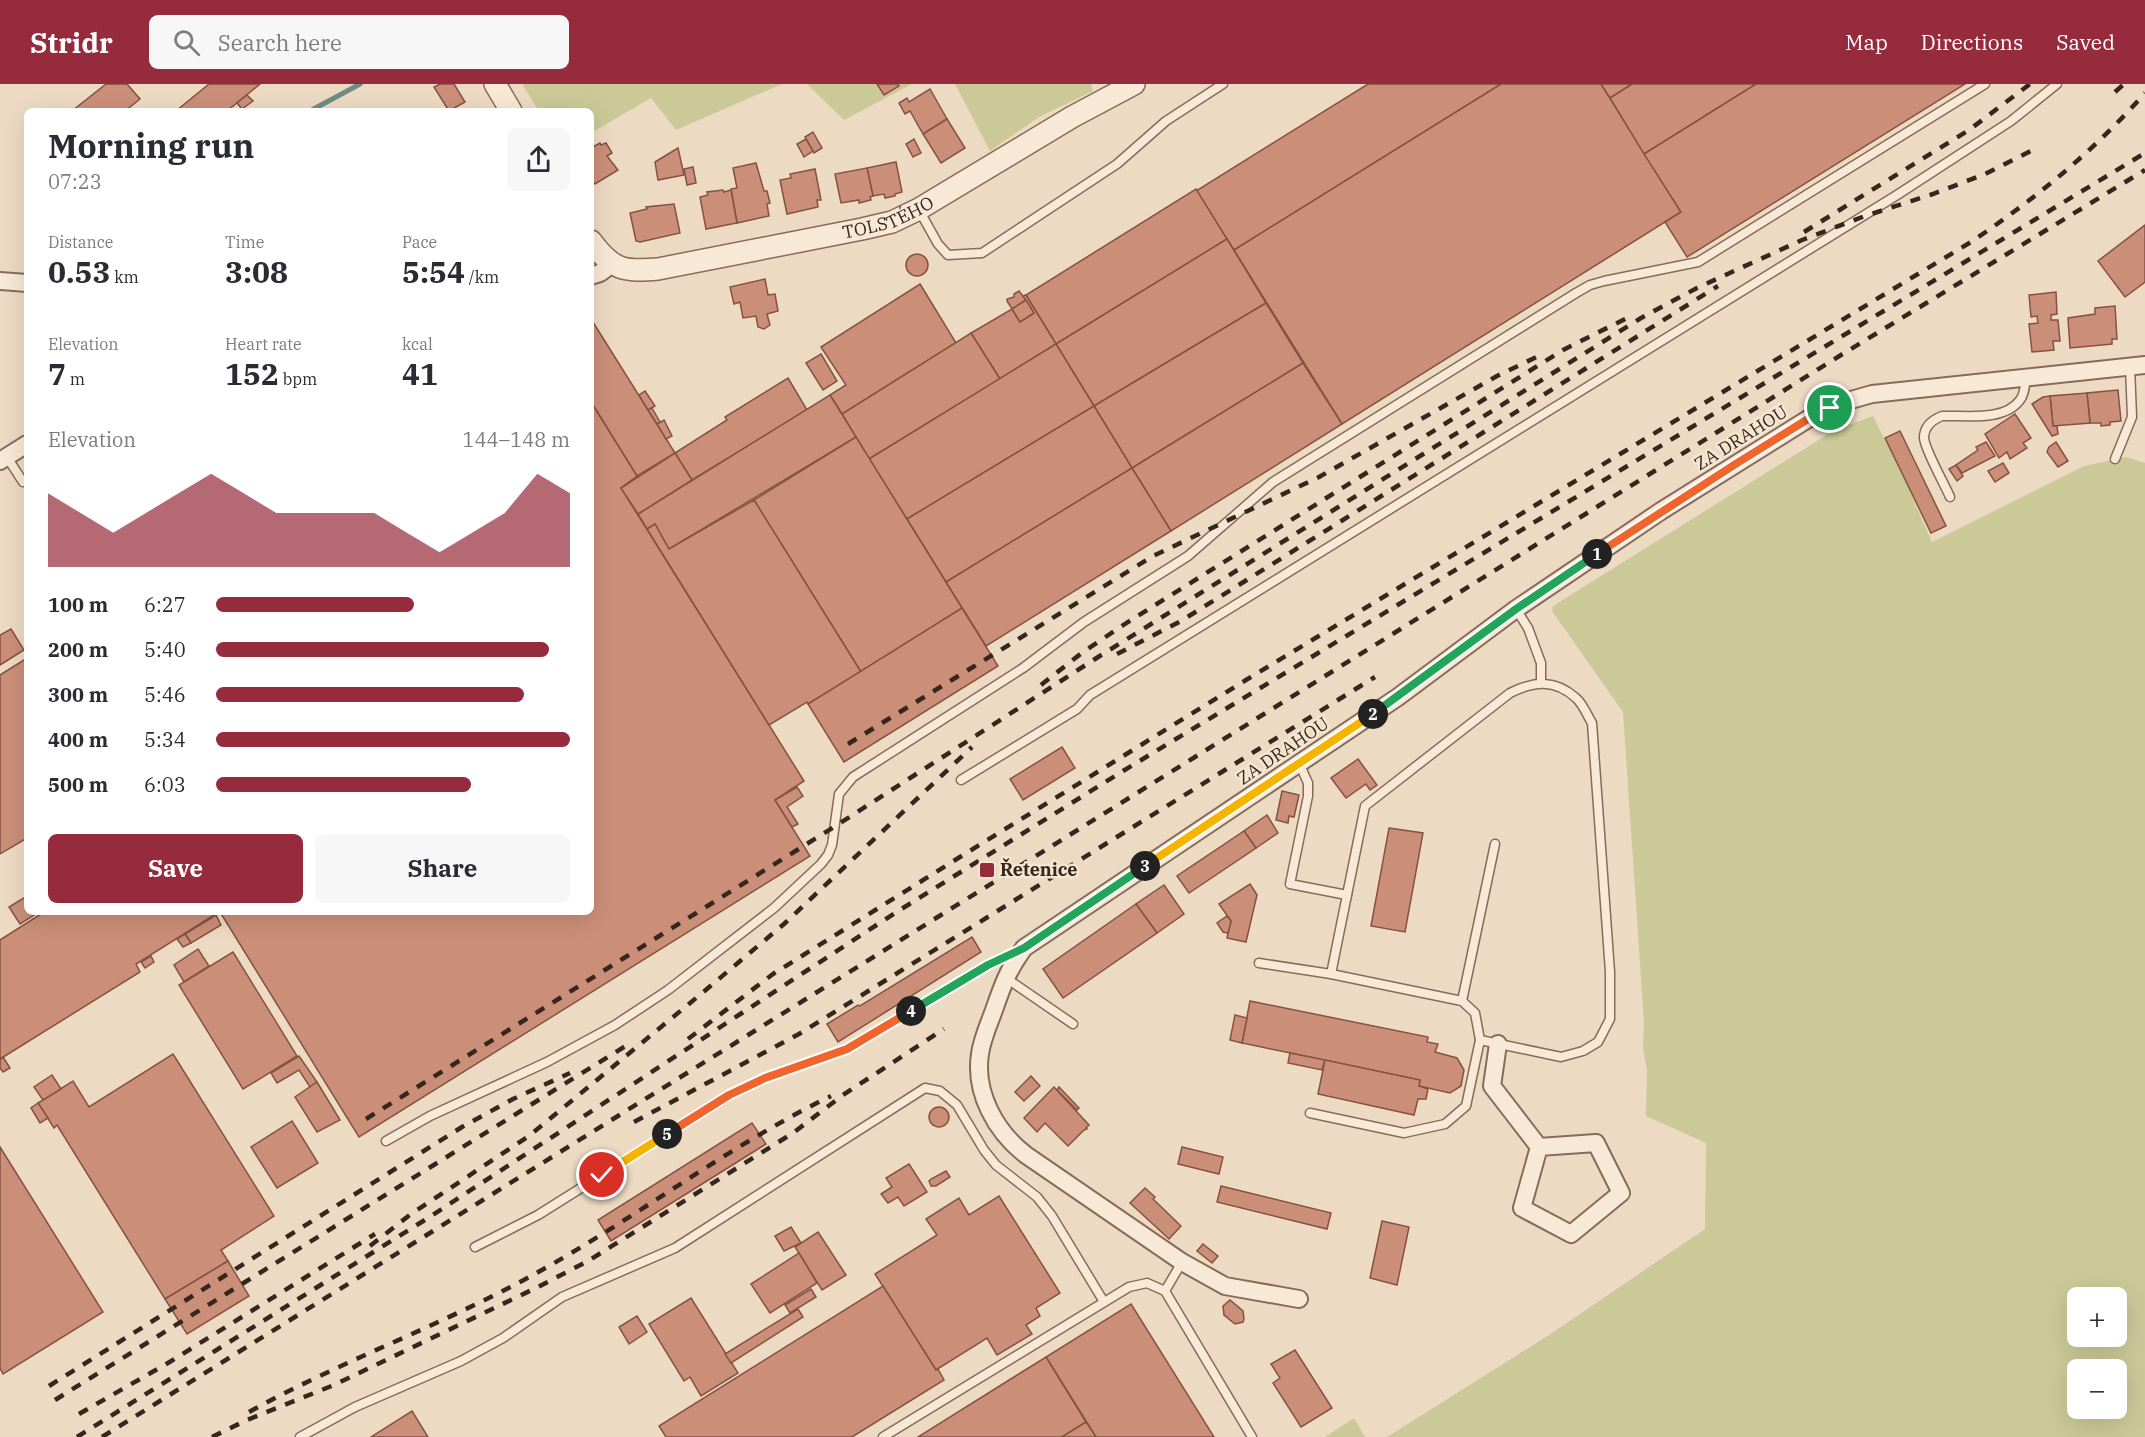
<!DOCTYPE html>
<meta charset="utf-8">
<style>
body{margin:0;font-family:"IBM Plex Serif",serif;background:#f7f7f7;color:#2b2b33;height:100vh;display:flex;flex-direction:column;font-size:22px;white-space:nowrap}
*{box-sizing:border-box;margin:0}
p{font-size:20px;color:#7c7c81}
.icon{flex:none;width:33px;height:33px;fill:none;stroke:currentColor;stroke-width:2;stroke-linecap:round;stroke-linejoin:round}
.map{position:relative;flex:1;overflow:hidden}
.panel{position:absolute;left:24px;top:24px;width:570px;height:807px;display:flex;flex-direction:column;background:#fff;border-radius:9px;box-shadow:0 6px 24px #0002}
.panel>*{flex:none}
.buttons{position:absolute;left:2067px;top:1203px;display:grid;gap:12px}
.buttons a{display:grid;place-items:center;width:60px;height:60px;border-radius:9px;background:#fff;box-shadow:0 6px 24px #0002;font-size:30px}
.pin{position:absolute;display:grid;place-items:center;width:51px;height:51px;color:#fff;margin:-26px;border:3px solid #fff;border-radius:50%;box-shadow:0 2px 6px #0007}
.km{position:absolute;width:30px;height:30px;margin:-15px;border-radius:50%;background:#222;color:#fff;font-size:16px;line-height:30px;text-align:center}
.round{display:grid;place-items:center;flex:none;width:63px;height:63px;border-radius:9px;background:#f7f7f7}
.headline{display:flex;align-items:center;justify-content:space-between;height:102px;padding:0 24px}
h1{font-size:33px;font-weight:700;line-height:45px}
.stats{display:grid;grid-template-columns:repeat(3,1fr);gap:9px;height:102px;padding:6px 24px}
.stats div{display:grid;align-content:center}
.stats b{font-size:30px;font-weight:700}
.stats small{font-size:16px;font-weight:400}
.stats p{font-size:16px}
.chart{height:168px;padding:12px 24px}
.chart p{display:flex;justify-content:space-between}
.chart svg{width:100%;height:108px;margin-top:6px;fill:#952b3c;opacity:.7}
.action{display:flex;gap:12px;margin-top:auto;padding:12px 24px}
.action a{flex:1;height:69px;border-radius:9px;background:#952b3c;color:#fff;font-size:24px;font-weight:700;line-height:69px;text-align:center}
.action a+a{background:#f7f7f7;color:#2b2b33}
ul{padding:0 24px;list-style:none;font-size:20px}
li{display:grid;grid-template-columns:96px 72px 1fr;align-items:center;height:45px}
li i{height:15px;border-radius:8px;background:#952b3c}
header{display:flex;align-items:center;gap:36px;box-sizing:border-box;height:84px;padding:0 30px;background:#952b3c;color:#fff}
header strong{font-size:28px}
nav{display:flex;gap:33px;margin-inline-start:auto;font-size:21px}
.search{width:420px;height:54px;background:#f7f7f7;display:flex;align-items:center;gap:15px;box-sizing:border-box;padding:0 21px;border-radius:9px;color:#7c7c81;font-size:22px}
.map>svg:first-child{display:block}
</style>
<header>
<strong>Stridr</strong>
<div class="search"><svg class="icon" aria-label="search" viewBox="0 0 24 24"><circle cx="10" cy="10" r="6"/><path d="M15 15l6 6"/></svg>Search here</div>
<nav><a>Map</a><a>Directions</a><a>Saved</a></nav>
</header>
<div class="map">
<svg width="2145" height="1353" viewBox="0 0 2145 1353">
<rect width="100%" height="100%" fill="#eddac3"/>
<g fill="#cbc997" fill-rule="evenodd">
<path d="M522 0H782L676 46 651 14 591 49V27H539Z"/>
<path d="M807 0H912L844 36Z"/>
<path d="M955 0H1091L1093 7 1039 33 990 67Z"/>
<path d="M1873 332 1884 354 1931 449 1910 408 1932 458 2084 382 2126 373 2145 379V1353H1387L1549 1251 1705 1145 1706 1059 1646 1032 1647 985 1643 965 1644 939 1623 628 1552 527 1553 522 1833 347ZM2078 1214H2116V1252H2078ZM2078 1286H2116V1324H2078Z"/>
<path d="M1354 1334 1365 1353H1325Z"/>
</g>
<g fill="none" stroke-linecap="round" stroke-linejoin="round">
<path stroke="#6c8e80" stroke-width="5" d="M310 27 360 0"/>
</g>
<g fill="#cb8f79" stroke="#865140" stroke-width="1.5">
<path d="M106 0H127L140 15 125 27H72Z"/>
<path d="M209 0H260L227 27H176Z"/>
<path d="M440 0H454L465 18 449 27 434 3Z"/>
<path d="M877 0H898L899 2 884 11Z"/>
<path d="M1368 0H1501L1234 166 1196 107Z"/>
<path d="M1501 0H1601L1681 128 1342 340 1234 166Z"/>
<path d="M1601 0H1632L1610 14Z"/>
<path d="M1632 0H1756L1644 70 1610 14Z"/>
<path d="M1756 0H1965L1687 173 1665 138 1681 128 1644 70Z"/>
<path d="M930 5 947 35 923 50 910 27 905 30 899 19 907 14 909 18Z"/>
<path d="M247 11 253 17 242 25 237 19Z"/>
<path d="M947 35 965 64 941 79 923 50Z"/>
<path d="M813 48 822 64 814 69 805 53Z"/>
<path d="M806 55 813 67 804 73 797 60Z"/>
<path d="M914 55 921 69 913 73 906 60Z"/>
<path d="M600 59 601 61 606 59 612 69 607 72 618 86 595 100 591 94V64Z"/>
<path d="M678 64 684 91 658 96 655 78Z"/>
<path d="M896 78 902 108 895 110V112L885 114 884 110 873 112 867 84Z"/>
<path d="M756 79 764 107H767L770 119 767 120 769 132 737 139 731 105 737 104 733 84Z"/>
<path d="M693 83 696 99 687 101 684 85Z"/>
<path d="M867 84 873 112 870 113 871 116 859 119V116L841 119 835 90Z"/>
<path d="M815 85 821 116H817L818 123 787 130 780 96 791 94 790 90Z"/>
<path d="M1196 105 1227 155 1056 260 1026 211Z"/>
<path d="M723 106 724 108 731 106 737 139 706 145 700 113 708 111 707 108Z"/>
<path d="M674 120 680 149 640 158 636 157 630 129 647 125 646 123Z"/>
<path d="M2145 141V198L2125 213 2098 177Z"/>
<path d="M1227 155 1266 219 1094 322 1056 260Z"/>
<circle cx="917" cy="181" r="11"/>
<path d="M765 195 768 211 775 210 778 227 767 230 770 241 764 245 758 243 756 232 743 234 740 218 734 220 730 203Z"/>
<path d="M920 200 956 259 842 330 830 311 846 301 821 263Z"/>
<path d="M1019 207 1026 216 1012 225 1007 217V215L1014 213V210Z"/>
<path d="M2056 208 2057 230 2051 231V236H2058L2060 257H2053L2054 266 2032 268 2029 240 2038 239 2037 232 2031 233 2029 211Z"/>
<path d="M1026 211 1056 260 1000 295 971 249 1012 225 1020 238 1034 229 1023 212Z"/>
<path d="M1026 216 1034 229 1020 238 1012 225Z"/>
<path d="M1266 219 1303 279 1132 384 1094 322Z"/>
<path d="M2115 222 2117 255H2112V260L2070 264 2068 234 2095 230V224Z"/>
<path d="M591 235 675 369 637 392 591 318Z"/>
<path d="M971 249 1000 295 869 375 842 330Z"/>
<path d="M1056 260 1094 322 907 435 869 375Z"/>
<path d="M821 270 837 297 823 306 806 279Z"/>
<path d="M1303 279 1342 340 1171 447 1132 384Z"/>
<path d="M788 294 807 326 692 396 675 369 727 336 725 333Z"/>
<path d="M2118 306 2121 337 2110 338V341L2101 342V339H2090L2087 309Z"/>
<path d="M645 307 655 322 648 326 639 311Z"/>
<path d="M2087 309 2090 339 2053 342 2050 312Z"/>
<path d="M830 311 856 353 669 465 655 440 647 445 638 430Z"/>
<path d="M2050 312 2053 342H2057L2058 350 2052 352 2032 320 2043 313Z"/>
<path d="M591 318 637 392 621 404 804 697 775 716 810 772 359 1053 220 828H591Z"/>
<path d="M1094 322 1132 384 946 498 907 435Z"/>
<path d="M652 324 660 338 657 340 648 326Z"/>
<path d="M2015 330 2031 354 2023 359 2027 364 2010 375 2007 368 1999 374 1985 350Z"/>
<path d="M664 336 672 352 666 355 657 340Z"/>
<path d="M1900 347 1946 442 1931 449 1885 354Z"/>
<path d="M856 353 962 524 861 588 754 416Z"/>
<path d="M1986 358 1995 372 1962 389 1956 381 1978 366 1976 363Z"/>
<path d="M2056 358 2068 377 2058 383 2047 368 2049 363Z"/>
<path d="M675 369 692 396 638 430 621 404Z"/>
<path d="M2003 379 2009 389 1995 398 1988 387Z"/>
<path d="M1956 381 1963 392 1957 397 1949 385Z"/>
<path d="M1132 384 1171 447 986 562 946 498Z"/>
<path d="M754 416 861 588 808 620 807 618 769 641 647 445 655 440 669 465Z"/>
<path d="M962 524 998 582 844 678 808 620Z"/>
<path d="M11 545 24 566 0 581V551Z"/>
<path d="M27 574V754L0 770V591Z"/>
<path d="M1062 663 1075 684 1023 716 1010 695Z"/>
<path d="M1358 675 1377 701 1370 706 1366 700 1346 714 1331 694Z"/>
<path d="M797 703 803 712 787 723 798 740 792 743 775 716Z"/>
<path d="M1282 707 1299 711 1294 733 1289 732 1288 739 1276 736Z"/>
<path d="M1267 731 1278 749 1256 764 1244 747Z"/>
<path d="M1389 744 1423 749 1405 848 1371 842Z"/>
<path d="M1244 747 1256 764 1189 809 1177 792Z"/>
<path d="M1250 800 1257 811 1246 858 1227 854 1231 837 1219 820Z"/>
<path d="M1164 801 1184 830 1157 849 1136 820Z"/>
<path d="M27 812V828H39L20 840 9 823Z"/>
<path d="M1136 820 1157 849 1063 914 1043 885Z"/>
<path d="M44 828H219L136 880 140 888 0 975V856Z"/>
<path d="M216 831 221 841 191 859 185 850Z"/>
<path d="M1227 832 1231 837 1228 849 1223 848 1217 839Z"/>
<path d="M185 850 191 859 183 863 177 855Z"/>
<path d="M972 853 981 868 838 958 827 940 858 921 860 922Z"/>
<path d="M198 865 209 882 184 898 174 881Z"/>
<path d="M233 868 297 972 243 1005 179 901Z"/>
<path d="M151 872 154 878 145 884 141 878Z"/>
<path d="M1250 917 1428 953 1427 958 1438 960 1435 968 1457 974 1464 986 1461 1002 1450 1009 1419 1002 1420 996 1242 959Z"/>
<path d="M1235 931 1247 934 1242 959 1230 956Z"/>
<path d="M1290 969 1325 976 1322 986 1288 979Z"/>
<path d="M173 970 274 1132 221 1166 228 1177 165 1215 57 1041 54 1044 38 1019 73 997 89 1023Z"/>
<path d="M299 972 317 998 310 1003 299 986 277 999 271 989Z"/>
<path d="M3 973 10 984 3 988 0 984V976Z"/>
<path d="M1325 976 1420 996 1419 1002 1428 1005 1426 1015H1418L1414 1031 1318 1010Z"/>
<path d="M52 991 61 1005 43 1016 34 1003Z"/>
<path d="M1031 992 1040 1002 1024 1017 1015 1008Z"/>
<path d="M317 998 340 1036 317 1048 295 1013Z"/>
<path d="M1054 1003 1089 1041 1086 1044 1087 1045 1084 1046 1068 1062 1045 1039 1037 1048 1024 1034Z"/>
<path d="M1059 1003 1079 1024 1077 1026 1057 1006Z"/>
<path d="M38 1019 48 1034 40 1039 31 1024Z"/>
<circle cx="939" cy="1033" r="10"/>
<path d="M292 1037 318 1079 277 1104 251 1063Z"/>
<path d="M752 1039 766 1060 611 1157 598 1136Z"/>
<path d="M0 1063 103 1228 3 1290 0 1284Z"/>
<path d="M1182 1063 1223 1073 1219 1090 1178 1080Z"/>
<path d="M909 1080 927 1108 904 1122 898 1113 888 1119 881 1110 892 1103 886 1094Z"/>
<path d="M946 1087 950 1093 936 1102H931L929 1097 931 1095Z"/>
<path d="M1221 1102 1331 1129 1327 1145 1217 1118Z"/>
<path d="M1145 1104 1155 1113 1153 1115 1181 1142 1169 1155 1130 1119Z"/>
<path d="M999 1112 1060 1209 1036 1224 1040 1232 1026 1241 1032 1250 997 1271 987 1254 936 1286 875 1190 937 1151 926 1135 959 1114 969 1131Z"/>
<path d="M1382 1137 1409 1143 1397 1201 1370 1194Z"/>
<path d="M791 1143 801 1159 784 1167 775 1152Z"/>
<path d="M818 1148 846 1191 822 1206 795 1163Z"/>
<path d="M1203 1160 1218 1172 1212 1179 1197 1167Z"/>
<path d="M799 1169 817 1199 770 1229 751 1200Z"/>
<path d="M228 1177 249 1212 187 1250 165 1215Z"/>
<path d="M883 1202 936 1286 938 1285 944 1296 852 1353H666L659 1342Z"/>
<path d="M811 1205 816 1213 790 1229 785 1221Z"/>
<path d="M691 1214 738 1289 701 1312 690 1293 684 1297 649 1240Z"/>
<path d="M1230 1216 1243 1227 1244 1235 1243 1238 1235 1240 1224 1231 1223 1222Z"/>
<path d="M1131 1220 1214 1353H1096L1046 1273Z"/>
<path d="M798 1225 803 1233 731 1279 725 1270Z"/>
<path d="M637 1232 647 1248 629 1260 619 1243Z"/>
<path d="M1295 1266 1332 1324 1301 1343 1273 1299 1280 1294 1271 1280Z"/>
<path d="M1046 1273 1086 1338 1062 1353H918Z"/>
<path d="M412 1327 428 1353H371Z"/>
<path d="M1086 1338 1096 1353H1062Z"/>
</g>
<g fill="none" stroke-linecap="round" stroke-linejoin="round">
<g stroke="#876b5a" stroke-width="11">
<g id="service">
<path d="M919 126 938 160 948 171 982 169 1117 80 1166 37 1223 0"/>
<path d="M7 373 23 398"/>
<path d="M2115 375 2132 333 2130 282"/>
<path d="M1950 413C1944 399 1925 366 1924 354 1924 343 1932 336 1942 332 1965 331 2004 338 2020 316 2025 310 2025 300 2026 292"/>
<path d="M1516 525 1528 544 1541 579V598"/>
<path d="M1299 679 1308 699V712L1290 800 1347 811"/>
<path d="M961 696 1077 625 1090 611 1897 111 2011 37 2057 0"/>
<path d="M1259 879 1331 890 1462 917 1475 929 1480 956 1466 1022 1445 1040 1404 1049 1310 1029"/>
<path d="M1331 890 1365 722 1510 609C1534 597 1555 595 1576 614 1583 620 1587 631 1592 639L1610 888V935L1598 958 1583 967 1561 973 1480 956"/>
<path d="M1006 894 1073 940"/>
<path d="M1462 917 1495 760"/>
<path d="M386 1057 430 1032 547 978 615 941 668 906 774 824 821 780 828 771 832 761 839 710 853 693 1023 584 1084 538 1188 472 1273 398 1576 209 1590 201 1604 197 1698 178 1985 0"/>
<path d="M475 1163 538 1131 729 1011 765 994 847 965 988 881 1018 867"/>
<path d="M1165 1207 1182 1178"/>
<path d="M300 1353 355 1323 461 1277 503 1254 562 1213 675 1164 925 1004 940 1007 957 1021 984 1066 996 1081 1037 1113 1052 1132 1104 1218"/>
<path d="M883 1353 1129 1203 1147 1199 1165 1207 1252 1353"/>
</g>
</g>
<g stroke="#876b5a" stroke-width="20">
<g id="minor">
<path d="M591 192 600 189 612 180"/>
<path d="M0 197 27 199"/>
<path d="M0 377 27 360"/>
<path d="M1498 960 1492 1002 1539 1063 1522 1124 1571 1150 1621 1109 1596 1059 1539 1063"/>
<path d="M1299 1215 1225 1202 1182 1178 1026 1071C996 1048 974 1009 980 970 982 955 989 940 994 926 1003 900 1008 886 1024 864L1398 613 1516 525 1661 427 1808 335 1851 316 1872 310 2145 281"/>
</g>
</g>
<g stroke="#876b5a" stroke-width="24">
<g id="tertiary">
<path d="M495 0 511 27"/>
<path id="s1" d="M591 157C612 186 624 188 658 185L862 145 892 138 919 125 1072 33 1134 0"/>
</g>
</g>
<use href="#service" stroke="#f8e9d6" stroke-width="8"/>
<use href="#minor" stroke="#f8e9d6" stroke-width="16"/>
<use href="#tertiary" stroke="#f8e9d6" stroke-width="21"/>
<g stroke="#37261e" stroke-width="4.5" stroke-dasharray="10 10" stroke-linecap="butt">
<path d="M2115 8 2124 0"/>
<path d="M1804 148 1969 46 2030 0"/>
<path d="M1117 570 1181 537 1718 202"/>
<path d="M1041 601 1083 568 1128 538 1563 266 1631 232"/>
<path d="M848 660 1153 472 1319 393 1497 292 1545 269"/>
<path d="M688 955 773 890 960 773 1246 596 1971 158C2035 115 2094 67 2145 9"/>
<path d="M366 1035 834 743 1095 575 1641 234 1697 204 1802 156 1865 132 1933 110 1985 90 2031 67"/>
<path d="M634 1038 799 950 1375 593"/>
<path d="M370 1162 411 1130 529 1052 701 910 784 840 972 663"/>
<path d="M49 1302 462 1043 513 1015 570 989"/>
<path d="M55 1316 632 958"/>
<path d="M249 1328C341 1277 440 1242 531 1192 634 1136 726 1063 831 1012"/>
<path d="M79 1330 168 1279 375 1150"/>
<path d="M77 1353 428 1134 895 829 1123 687 2145 69"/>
<path d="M102 1353 1841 271 2145 86"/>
<path d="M212 1353 247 1336 334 1301 538 1203 588 1177 793 1049 843 1011 944 945"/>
</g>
</g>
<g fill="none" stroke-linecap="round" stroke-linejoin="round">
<g stroke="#fff" stroke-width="12">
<path id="split-1" d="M1597 470 1734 381 1808 335 1830 324"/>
</g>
<g stroke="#fff" stroke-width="12">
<path id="split-2" d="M1373 630 1516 525 1597 470"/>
</g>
<g stroke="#fff" stroke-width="12">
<path id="split-3" d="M1145 782 1373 630"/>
</g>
<g stroke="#fff" stroke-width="12">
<path id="split-4" d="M911 927 988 881 1024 864 1145 782"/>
</g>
<g stroke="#fff" stroke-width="12">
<path id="split-5" d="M667 1050 729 1011 765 994 847 965 911 927"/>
</g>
<g stroke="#fff" stroke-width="12">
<path id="split-6" d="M602 1091 667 1050"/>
</g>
<use href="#split-1" stroke="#f0652b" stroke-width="8"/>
<use href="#split-2" stroke="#22a559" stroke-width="8"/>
<use href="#split-3" stroke="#f5b400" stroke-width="8"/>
<use href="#split-4" stroke="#22a559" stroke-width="8"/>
<use href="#split-5" stroke="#f0652b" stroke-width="8"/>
<use href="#split-6" stroke="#f5b400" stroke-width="8"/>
</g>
<rect fill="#952b3c" stroke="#f5e6d2" stroke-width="2" x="979" y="778" width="16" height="16" rx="3"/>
<g text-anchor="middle" stroke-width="5" stroke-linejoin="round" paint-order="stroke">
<g font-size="18" fill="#37261e" stroke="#f5e6d2">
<text dy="6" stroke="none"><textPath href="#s1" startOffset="314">TOLSTÉHO</textPath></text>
<text transform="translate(1741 354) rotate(-32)" y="6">ZA DRAHOU</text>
<text transform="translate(1283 667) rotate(-34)" y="6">ZA DRAHOU</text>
</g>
<g font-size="18" font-weight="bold" fill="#37261e" stroke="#f5e6d2" text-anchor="start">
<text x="1000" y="792">Řetenice</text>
</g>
</g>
</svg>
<div class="buttons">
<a>+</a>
<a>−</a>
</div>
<div class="pin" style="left:1830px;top:324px;background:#1e9e55"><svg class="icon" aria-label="arrive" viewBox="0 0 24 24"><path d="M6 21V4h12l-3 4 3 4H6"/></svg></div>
<div class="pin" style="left:602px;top:1091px;background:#d93025"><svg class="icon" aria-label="check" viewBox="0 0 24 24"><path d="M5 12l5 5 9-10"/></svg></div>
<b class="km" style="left:1597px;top:470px">1</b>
<b class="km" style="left:1373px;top:630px">2</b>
<b class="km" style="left:1145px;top:782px">3</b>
<b class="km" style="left:911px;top:927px">4</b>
<b class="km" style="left:667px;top:1050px">5</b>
<section class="panel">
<div class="headline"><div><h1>Morning run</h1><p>07:23</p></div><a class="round"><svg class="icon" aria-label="share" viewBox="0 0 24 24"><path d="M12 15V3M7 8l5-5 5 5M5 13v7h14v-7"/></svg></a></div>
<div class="stats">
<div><p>Distance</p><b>0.53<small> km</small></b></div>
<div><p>Time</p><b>3:08</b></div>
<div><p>Pace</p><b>5:54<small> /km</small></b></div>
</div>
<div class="stats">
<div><p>Elevation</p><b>7<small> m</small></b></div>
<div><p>Heart rate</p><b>152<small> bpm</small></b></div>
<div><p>kcal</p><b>41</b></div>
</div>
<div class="chart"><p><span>Elevation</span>144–148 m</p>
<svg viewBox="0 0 160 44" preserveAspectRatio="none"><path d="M0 44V14L10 22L20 30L30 22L40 14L50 6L60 14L70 22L80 22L90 22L100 22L110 30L120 38L130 30L140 22L150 6L160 14V44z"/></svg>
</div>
<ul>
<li><b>100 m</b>6:27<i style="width:56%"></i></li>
<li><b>200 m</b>5:40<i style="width:94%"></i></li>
<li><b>300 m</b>5:46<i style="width:87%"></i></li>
<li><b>400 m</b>5:34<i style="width:100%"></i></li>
<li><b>500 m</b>6:03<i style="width:72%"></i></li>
</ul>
<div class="action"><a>Save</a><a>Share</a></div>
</section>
</div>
